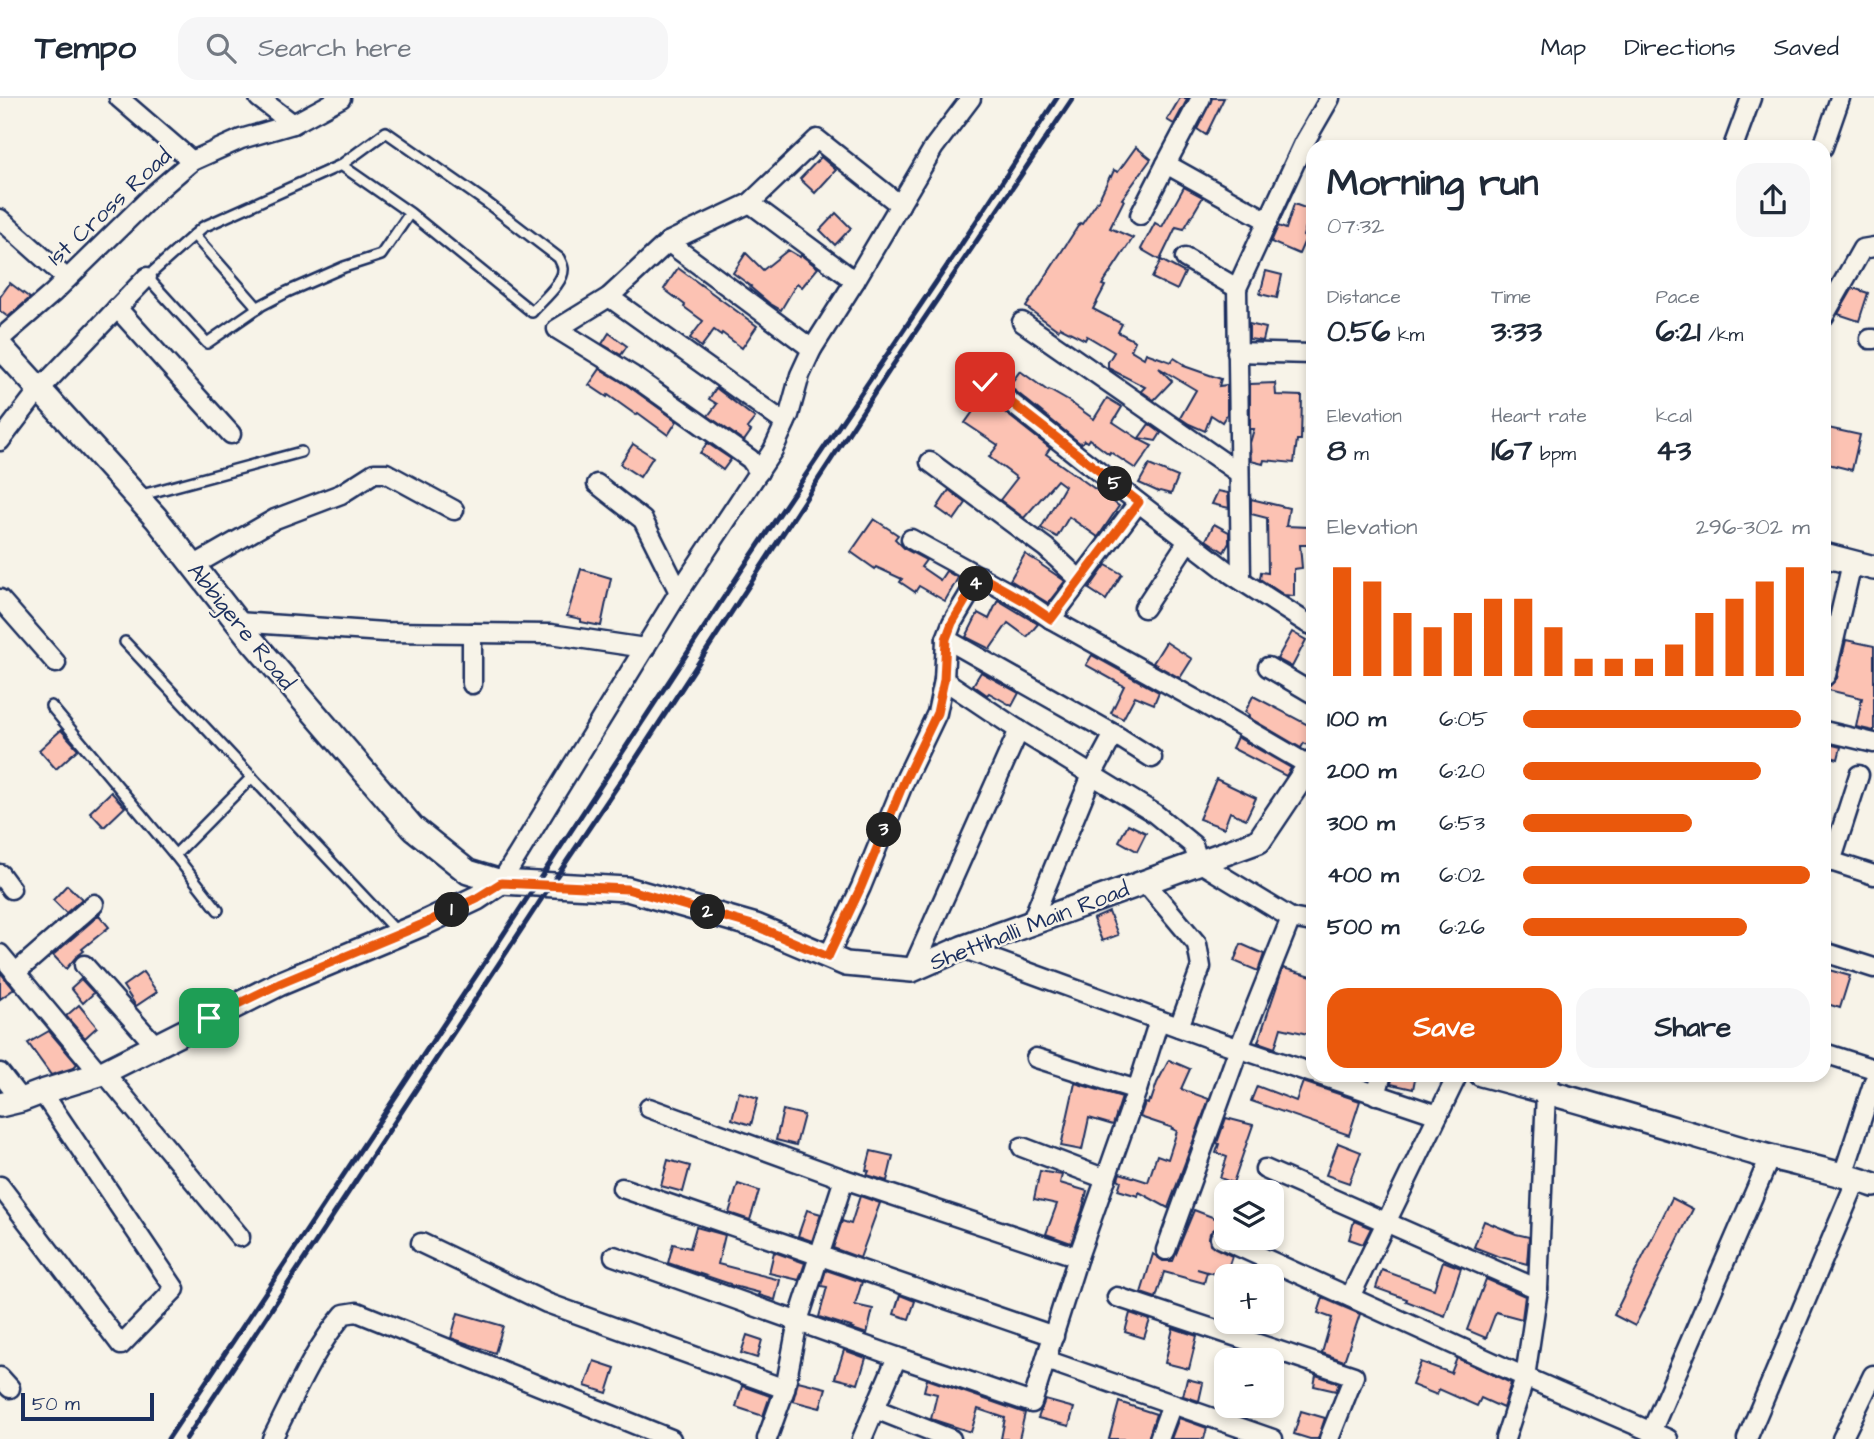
<!DOCTYPE html>
<meta charset="utf-8">
<style>
body{margin:0;font-family:"Architects Daughter",sans-serif;background:#f6f6f7;color:#1f2937;height:100vh;display:flex;flex-direction:column;font-size:26px;white-space:nowrap}
*{box-sizing:border-box;margin:0}
p{font-size:23px;color:#747a83}
.icon{flex:none;width:38px;height:38px;fill:none;stroke:currentColor;stroke-width:2;stroke-linecap:round;stroke-linejoin:round}
.map{position:relative;flex:1;overflow:hidden}
.drawer{position:absolute;left:1306px;top:42px;width:525px;height:942px;display:flex;flex-direction:column;background:#fff;border-radius:21px;box-shadow:0 4px 10px #0003}
.drawer>*{flex:none}
.fabs{position:absolute;left:1214px;top:1082px;display:grid;gap:14px}
.fabs a{display:grid;place-items:center;width:70px;height:70px;border-radius:14px;background:#fff;box-shadow:0 4px 10px #0003;font-size:35px}
.scale{position:absolute;left:21px;bottom:18px;width:133px;box-sizing:border-box;padding-left:7px;border:4px solid #1b2f5e;border-top:0;font-size:19px;line-height:24px;white-space:nowrap;color:#1b2f5e;-webkit-text-stroke:5px #f7f3e8;paint-order:stroke}
.pin{position:absolute;display:grid;place-items:center;width:60px;height:60px;color:#fff;margin:-30px;border-radius:14px;box-shadow:0 4px 10px #0006}
.km{position:absolute;width:35px;height:35px;margin:-18px;border-radius:50%;background:#222;color:#fff;font-size:19px;line-height:35px;text-align:center}
.round{display:grid;place-items:center;flex:none;width:74px;height:74px;border-radius:21px;background:#f6f6f7}
.headline{display:flex;align-items:center;justify-content:space-between;height:119px;padding:0 21px}
h1{font-size:38px;font-weight:800;line-height:52px}
.stats{display:grid;grid-template-columns:repeat(3,1fr);gap:10px;height:119px;padding:7px 21px}
.stats div{display:grid;align-content:center}
.stats b{font-size:30px;font-weight:800}
.stats small{font-size:19px;font-weight:400}
.stats p{font-size:19px}
.chart{height:196px;padding:14px 21px}
.chart p{display:flex;justify-content:space-between}
.chart svg{width:100%;height:126px;margin-top:7px;stroke:#ea580c;stroke-width:6}
.primary-button{display:flex;gap:14px;margin-top:auto;padding:14px 21px}
.primary-button a{flex:1;height:80px;border-radius:21px;background:#ea580c;color:#fff;font-size:28px;font-weight:800;line-height:80px;text-align:center}
.primary-button a+a{background:#f6f6f7;color:#1f2937}
ul{padding:0 21px;list-style:none;font-size:23px}
li{display:grid;grid-template-columns:112px 84px 1fr;align-items:center;height:52px}
li i{height:18px;border-radius:9px;background:#ea580c}
header{display:flex;align-items:center;gap:42px;box-sizing:border-box;height:98px;padding:0 35px;background:#fff;border-bottom:2px solid #e0e1e3}
header strong{font-size:33px}
nav{display:flex;gap:38px;margin-inline-start:auto;font-size:24px}
.search{width:490px;height:63px;background:#f6f6f7;display:flex;align-items:center;gap:18px;box-sizing:border-box;padding:0 24px;border-radius:21px;color:#747a83;font-size:26px}
.map>svg:first-child{display:block}
</style>
<header>
<strong>Tempo</strong>
<div class="search"><svg class="icon" aria-label="search" viewBox="0 0 24 24"><circle cx="10" cy="10" r="6"/><path d="M15 15l6 6"/></svg>Search here</div>
<nav><a>Map</a><a>Directions</a><a>Saved</a></nav>
</header>
<div class="map">
<svg width="1874" height="1341" viewBox="0 0 1874 1341">
<rect width="100%" height="100%" fill="#f7f3e8"/>
<filter id="ink" filterUnits="userSpaceOnUse"><feTurbulence type="fractalNoise" baseFrequency=".0143" numOctaves="2"/><feDisplacementMap in="SourceGraphic" scale="14" xChannelSelector="R" yChannelSelector="G"/><feConvolveMatrix kernelMatrix="1 2 1 2 8 2 1 2 1" color-interpolation-filters="sRGB"/></filter>
<g filter="url(#ink)">
<g fill="#fcc2b3" stroke="#1b2f5e" stroke-width="2">
<path d="M1180 0H1188L1174 26 1167 22Z"/>
<path d="M1212 0H1224L1206 37 1197 31Z"/>
<path d="M1136 49 1151 61 1122 101 1124 102 1110 130 1133 140 1102 187 1105 188 1093 211 1122 226 1118 234 1135 243 1131 252 1144 260 1146 255 1171 264 1174 260 1185 267 1184 268 1221 281 1219 288 1227 287V316L1222 324 1211 317 1205 333 1189 326 1180 320 1196 292 1159 270 1172 283 1154 302 1141 293 1145 289 1108 270V264L1114 254 1087 238 1085 242 1060 229 1058 232 1026 209 1080 125 1082 126 1099 101 1110 78 1111 79 1114 72 1118 74Z"/>
<path d="M821 59 836 72 815 95 800 81Z"/>
<path d="M1184 89 1203 99 1184 131 1176 129 1160 162 1141 151 1155 125 1162 129Z"/>
<path d="M1294 106 1311 112 1303 138 1306 140 1299 156 1271 144 1278 128 1286 131Z"/>
<path d="M836 115 851 130 835 147 820 132Z"/>
<path d="M788 152 800 159 801 157 818 170 802 189 797 185 781 212 769 205 750 189 751 188 733 175 746 155 763 172Z"/>
<path d="M1161 162 1185 175 1177 192 1152 180Z"/>
<path d="M678 170 757 228 742 250 722 235 721 237 714 232 701 249 690 240 703 223 684 209 685 207 664 191Z"/>
<path d="M1266 173 1282 177 1277 200 1260 196Z"/>
<path d="M10 185 30 200 8 219 0 213V199Z"/>
<path d="M1853 190 1868 195 1859 223 1838 216Z"/>
<path d="M1249 226 1266 230 1263 243 1249 241Z"/>
<path d="M609 235 627 248 621 257 602 246Z"/>
<path d="M600 271 627 287 677 323 668 337 638 315 636 317 608 297 607 299 589 287Z"/>
<path d="M1020 273 1048 293 1049 292 1070 304 1094 321 1107 300 1122 309 1113 324 1142 343 1152 348 1136 371 1110 354 1109 356 1089 341 1087 344 1084 342 1081 346 1009 288Z"/>
<path d="M1275 285 1276 297 1302 298 1301 342H1297L1294 365 1264 362 1263 366 1251 363 1250 345 1254 331H1250V286Z"/>
<path d="M716 290 755 320 747 330 751 333 744 343 708 318 717 306 709 301Z"/>
<path d="M984 298 1050 350 1046 356 1119 408 1098 439 1069 419 1057 439 1041 430 1065 388 1057 382 1024 420 1000 402 1017 380 989 359 998 347 965 325Z"/>
<path d="M1149 326 1161 335 1156 343 1139 340Z"/>
<path d="M1828 330 1860 337 1852 372 1824 365V349Z"/>
<path d="M707 345 731 361 723 372 700 355Z"/>
<path d="M633 346 653 359 640 379 620 366Z"/>
<path d="M1149 367 1178 379 1171 396 1160 393 1159 394 1139 385Z"/>
<path d="M949 392 966 405 954 422 937 410Z"/>
<path d="M1218 393 1228 395 1229 410 1212 406Z"/>
<path d="M1251 401 1289 410 1286 428 1309 429 1308 447H1300L1302 470 1294 471V498L1284 497 1260 481 1261 474 1268 475 1267 420 1251 416Z"/>
<path d="M874 421 898 437 895 441 905 451 926 462 921 469 940 482 946 473 958 480 945 503 919 488 915 494 900 484 902 481 876 469 875 471 851 454Z"/>
<path d="M1214 426 1229 434V445L1224 454 1206 442Z"/>
<path d="M1025 456 1040 465V466L1065 483 1048 505 1010 482Z"/>
<path d="M1106 467 1122 476 1106 502 1089 491Z"/>
<path d="M581 471 611 480 601 528 581 524V521L567 518Z"/>
<path d="M998 502 1038 526 1027 539 1008 525 990 551 966 539 978 515 989 521Z"/>
<path d="M1292 534 1306 542 1292 569 1277 561Z"/>
<path d="M1846 542 1874 548V633L1856 629 1862 600 1824 591V588H1830L1837 580Z"/>
<path d="M1166 544 1192 561 1180 580 1153 565Z"/>
<path d="M1092 557 1159 594 1154 606 1135 598 1123 621 1111 615 1124 588 1086 567Z"/>
<path d="M981 574 1019 595 1012 608 989 595 987 597 973 587Z"/>
<path d="M1253 598 1312 629V637L1307 647 1304 645 1301 650 1248 619 1249 617 1245 614Z"/>
<path d="M61 632 78 651 56 671 39 652Z"/>
<path d="M1237 639 1291 670 1286 678 1232 650Z"/>
<path d="M1824 645 1841 649 1838 661 1824 657Z"/>
<path d="M1216 681 1256 700 1246 721 1230 714 1224 730 1199 721Z"/>
<path d="M111 694 125 709 104 729 90 714Z"/>
<path d="M1128 726 1146 735 1137 753 1119 743Z"/>
<path d="M67 787 82 801 66 815 53 802Z"/>
<path d="M1109 814 1118 837 1102 843 1093 821Z"/>
<path d="M99 817 109 829 82 851 84 853 76 859 66 871 53 857Z"/>
<path d="M1241 846 1264 856 1258 873 1234 863Z"/>
<path d="M1283 870 1312 878V937L1281 930 1275 950 1258 944Z"/>
<path d="M1829 872 1850 878 1840 910 1824 905V891Z"/>
<path d="M0 874 14 891 0 901Z"/>
<path d="M143 874 157 894 136 908 123 888Z"/>
<path d="M81 881 94 895 83 905 71 890Z"/>
<path d="M79 907 97 929 85 940 66 918Z"/>
<path d="M49 933 77 966 73 970 51 977 28 945Z"/>
<path d="M1169 962 1190 971 1181 991 1209 1001 1168 1110 1139 1094 1138 1098 1118 1092 1121 1083 1118 1081 1120 1075 1148 1084 1157 1057 1168 1061 1177 1033 1172 1031 1173 1030 1140 1019 1145 1005 1148 1006 1149 1002 1151 1003 1157 985Z"/>
<path d="M1393 976H1416L1413 991 1391 986Z"/>
<path d="M1303 984 1360 1003 1349 1037 1251 1003 1257 988 1296 1003Z"/>
<path d="M1075 985 1122 999 1113 1027 1089 1020 1082 1052 1061 1048Z"/>
<path d="M739 994 758 1000 751 1027 732 1021Z"/>
<path d="M783 1012 804 1017 796 1047 776 1042Z"/>
<path d="M1226 1020 1253 1027 1233 1085 1220 1080 1227 1059 1216 1055 1219 1046 1217 1045Z"/>
<path d="M1338 1045 1361 1054 1349 1085 1326 1077Z"/>
<path d="M871 1053 893 1058 887 1083 867 1077 869 1073 866 1072Z"/>
<path d="M668 1062 690 1068 683 1094 661 1088Z"/>
<path d="M1040 1073 1062 1077 1060 1085 1087 1093 1082 1113 1071 1145 1046 1136 1057 1106 1034 1101Z"/>
<path d="M738 1086 759 1093 750 1122 729 1115Z"/>
<path d="M860 1098 880 1105 860 1160 833 1150 842 1123 851 1126Z"/>
<path d="M1672 1100 1693 1111 1635 1228 1614 1217Z"/>
<path d="M807 1112 821 1116 812 1143 798 1138Z"/>
<path d="M1194 1112 1220 1122 1218 1129 1210 1135 1209 1140 1210 1146 1215 1150 1232 1158 1225 1179 1197 1171 1207 1174 1204 1185 1164 1174 1156 1200 1141 1195 1153 1156 1163 1163H1173Z"/>
<path d="M1354 1123 1371 1130 1363 1146 1349 1141Z"/>
<path d="M1484 1123 1516 1136 1529 1139 1527 1166 1497 1158 1474 1149Z"/>
<path d="M696 1129 725 1137 718 1166 780 1182 775 1202 759 1197 760 1195 730 1187V1186L668 1165 673 1146 690 1150Z"/>
<path d="M774 1154 805 1165 799 1182 769 1175Z"/>
<path d="M1443 1163 1461 1170 1445 1218 1406 1203 1407 1201 1376 1190 1382 1172 1434 1191Z"/>
<path d="M826 1172 862 1184 855 1207 873 1211 867 1236 850 1230 851 1229 819 1219 827 1189 821 1188Z"/>
<path d="M1486 1181 1525 1198 1522 1221 1496 1214 1486 1240 1467 1232Z"/>
<path d="M900 1197 915 1203 909 1221 894 1216Z"/>
<path d="M1323 1200 1360 1216 1344 1263 1322 1255 1332 1220 1318 1215Z"/>
<path d="M458 1215 503 1228 495 1255 451 1240Z"/>
<path d="M1130 1215 1150 1222 1144 1240 1125 1234Z"/>
<path d="M1173 1230 1197 1238 1189 1271 1165 1265Z"/>
<path d="M747 1237 762 1242 757 1260 741 1255Z"/>
<path d="M844 1252 866 1260 858 1286 835 1280Z"/>
<path d="M1457 1260 1511 1285 1503 1310 1481 1300 1477 1308 1439 1291 1437 1297 1412 1287 1421 1264 1451 1275Z"/>
<path d="M594 1263 615 1270 607 1295 585 1288Z"/>
<path d="M1316 1277 1339 1285 1336 1293 1314 1288Z"/>
<path d="M927 1281 1025 1315 1019 1341H1001L1005 1320 978 1311 971 1334 931 1321 937 1296 924 1293Z"/>
<path d="M1187 1281 1203 1285 1199 1303 1183 1298Z"/>
<path d="M798 1283 826 1290 820 1310 793 1303Z"/>
<path d="M742 1288 770 1298 763 1318 736 1309Z"/>
<path d="M1045 1302 1074 1310 1069 1328 1038 1320Z"/>
<path d="M1119 1304 1156 1316 1148 1341H1109Z"/>
<path d="M1301 1313 1325 1320 1318 1341H1310L1294 1336Z"/>
<path d="M1179 1320 1207 1330 1204 1341H1171Z"/>
</g>
<g fill="none" stroke-linecap="round" stroke-linejoin="round">
<g stroke="#1b2f5e" stroke-width="14">
<g id="service">
<path d="M341 67 410 115 381 157 344 169 287 194 262 207 207 245 147 179 203 129 341 67 386 34 486 104 559 160C560 163 563 167 563 171 564 185 541 203 532 214L410 115"/>
<path d="M194 137 258 210"/>
<path d="M138 398 301 354"/>
<path d="M125 544 397 834"/>
<path d="M51 608 175 757 218 812"/>
<path d="M175 757 252 679"/>
</g>
</g>
<g stroke="#1b2f5e" stroke-width="23">
<g id="minor">
<path d="M119 0 192 63"/>
<path d="M259 0 293 26"/>
<path d="M1201 0 1166 66 1268 123"/>
<path d="M1733 49 1751 0"/>
<path d="M1823 49 1840 0"/>
<path d="M750 105 855 183"/>
<path d="M1140 117 1166 66"/>
<path d="M0 121 67 181"/>
<path d="M668 144 812 251"/>
<path d="M1185 160 1237 190"/>
<path d="M609 199 785 325"/>
<path d="M117 210 231 336"/>
<path d="M1824 218 1862 151 1874 149"/>
<path d="M1022 224 1239 375"/>
<path d="M0 241 53 195 156 94 192 63 241 41 293 26 341 0"/>
<path d="M1870 241H1874"/>
<path d="M1237 254 1312 256"/>
<path d="M985 284 1082 361 1231 476 1307 525 1312 527"/>
<path d="M0 343 39 292 147 179"/>
<path d="M930 364 1046 450 1079 481"/>
<path d="M759 374 750 361 633 278 557 231 609 199 668 144 750 105 817 41 900 107"/>
<path d="M597 386 643 422 679 494 773 352 789 317 800 277 812 251 855 183 934 49 971 0"/>
<path d="M911 441 1026 504 1051 521 1202 605 1310 668"/>
<path d="M193 468 275 421 341 396 374 375H386L454 412"/>
<path d="M1241 482 1237 190 1304 45 1330 0"/>
<path d="M0 501 56 565"/>
<path d="M1144 510 1188 443"/>
<path d="M1051 521 1138 405"/>
<path d="M237 524 384 534 551 536 645 550"/>
<path d="M472 535V586"/>
<path d="M946 541 1114 636 1152 660"/>
<path d="M1268 569 1312 595"/>
<path d="M1826 577 1852 465"/>
<path d="M944 582 1014 629 1154 715 1193 747 1199 764 1291 820"/>
<path d="M1824 633 1874 645"/>
<path d="M1824 761 1874 777"/>
<path d="M1831 764 1859 677"/>
<path d="M0 776 11 791"/>
<path d="M501 784 679 494"/>
<path d="M1145 784 1197 846 1201 869 1179 929"/>
<path d="M1031 825 1092 677 1114 636"/>
<path d="M962 850 1214 942 1312 975"/>
<path d="M1824 854 1874 870"/>
<path d="M0 856 100 976"/>
<path d="M828 859 861 789 904 684 937 615 944 582 946 541 952 525 980 478"/>
<path d="M84 867 155 947"/>
<path d="M912 872 1019 632"/>
<path d="M15 875 94 806"/>
<path d="M1824 955 1874 971"/>
<path d="M1036 960 1137 992"/>
<path d="M103 973 240 1139"/>
<path d="M0 975 21 1002"/>
<path d="M1316 976 1438 1017"/>
<path d="M1376 997 1382 976"/>
<path d="M649 1010 844 1081 1078 1159"/>
<path d="M1022 1049 1106 1081"/>
<path d="M1265 1071 1538 1191"/>
<path d="M1843 1077 1874 983"/>
<path d="M0 1088 121 1247 175 1191 42 994"/>
<path d="M622 1090 1054 1238"/>
<path d="M1220 1140 1525 1279 1668 1341"/>
<path d="M421 1145 547 1205 785 1291"/>
<path d="M1166 1152 1239 950 1291 820 1312 824"/>
<path d="M614 1158 897 1259 862 1341"/>
<path d="M1117 1199 1354 1278 1329 1341"/>
<path d="M1350 1199 1458 976"/>
<path d="M897 1259 1032 1305 1078 1159 1137 992 1159 922"/>
<path d="M1046 1262 1273 1341"/>
<path d="M0 1279 10 1290"/>
<path d="M875 1311 951 1341"/>
<path d="M1651 1334 1770 1059"/>
<path d="M272 1341C294 1298 313 1252 344 1216L357 1214 671 1341"/>
<path d="M767 1341 785 1291 798 1223 844 1081"/>
<path d="M1159 1341 1172 1306"/>
<path d="M1505 1341 1525 1279 1538 1191 1546 993 1550 976"/>
<path d="M1747 1341 1857 1081"/>
<path d="M1842 1341 1873 1277"/>
</g>
</g>
<g stroke="#1b2f5e" stroke-width="28">
<g id="tertiary">
<path d="M0 248 156 420 249 539 413 730 468 774 501 784 627 791 756 828 846 866 912 872 962 850 1259 743 1312 664"/>
<path d="M1824 457 1874 470"/>
<path d="M1481 976C1573 1000 1664 1028 1755 1055 1794 1066 1836 1073 1874 1087"/>
<path d="M0 1007 21 1002 42 994 100 976 279 886 420 827 477 800 501 784"/>
</g>
</g>
<use href="#service" stroke="#f7f3e8" stroke-width="9"/>
<use href="#minor" stroke="#f7f3e8" stroke-width="18"/>
<use href="#tertiary" stroke="#f7f3e8" stroke-width="23"/>
<g stroke="#1b2f5e" stroke-width="5">
<path d="M168 1341 501 840 741 473 955 156 1057 0"/>
<path d="M186 1341 550 788 637 659 893 267 1073 0"/>
</g>
</g>
</g>
<g fill="none" stroke-linecap="round" stroke-linejoin="round" filter="url(#ink)">
<g stroke="#fff" stroke-width="14">
<path id="route" d="M209 920 279 886 421 827 477 800 501 785 627 791 756 828 828 859 861 789 904 684 937 615 944 582 946 541 952 525 980 478 1026 504 1051 521 1139 404 985 284"/>
</g>
<use href="#route" stroke="#ea580c" stroke-width="9"/>
</g>
<g text-anchor="middle" stroke-width="5" stroke-linejoin="round" paint-order="stroke">
<g font-size="23" fill="#1b2f5e" stroke="#f7f3e8">
<text transform="translate(109 108) rotate(-43)" y="8">1st Cross Road</text>
<text transform="translate(242 528) rotate(51)" y="8">Abbigere Road</text>
<text transform="translate(1029 827) rotate(-21)" y="8">Shettihalli Main Road</text>
</g>
</g>
</svg>
<div class="fabs">
<a><svg class="icon" aria-label="layers" viewBox="0 0 24 24"><path d="M12 4l9 5-9 5-9-5zM3 14l9 5 9-5"/></svg></a>
<a>+</a>
<a>−</a>
</div>
<div class="scale">50 m</div>
<div class="pin" style="left:209px;top:920px;background:#1e9e55"><svg class="icon" aria-label="arrive" viewBox="0 0 24 24"><path d="M6 21V4h12l-3 4 3 4H6"/></svg></div>
<div class="pin" style="left:985px;top:284px;background:#d93025"><svg class="icon" aria-label="check" viewBox="0 0 24 24"><path d="M5 12l5 5 9-10"/></svg></div>
<b class="km" style="left:452px;top:812px">1</b>
<b class="km" style="left:708px;top:814px">2</b>
<b class="km" style="left:884px;top:732px">3</b>
<b class="km" style="left:976px;top:486px">4</b>
<b class="km" style="left:1115px;top:386px">5</b>
<section class="drawer">
<div class="headline"><div><h1>Morning run</h1><p>07:32</p></div><a class="round"><svg class="icon" aria-label="share" viewBox="0 0 24 24"><path d="M12 15V3M7 8l5-5 5 5M5 13v7h14v-7"/></svg></a></div>
<div class="stats">
<div><p>Distance</p><b>0.56<small> km</small></b></div>
<div><p>Time</p><b>3:33</b></div>
<div><p>Pace</p><b>6:21<small> /km</small></b></div>
</div>
<div class="stats">
<div><p>Elevation</p><b>8<small> m</small></b></div>
<div><p>Heart rate</p><b>167<small> bpm</small></b></div>
<div><p>kcal</p><b>43</b></div>
</div>
<div class="chart"><p><span>Elevation</span>296–302 m</p>
<svg viewBox="0 0 160 44" preserveAspectRatio="none"><path d="M5 44V6M15 44V11M25 44V22M35 44V27M45 44V22M55 44V17M65 44V17M75 44V27M85 44V38M95 44V38M105 44V38M115 44V33M125 44V22M135 44V17M145 44V11M155 44V6"/></svg>
</div>
<ul>
<li><b>100 m</b>6:05<i style="width:97%"></i></li>
<li><b>200 m</b>6:20<i style="width:83%"></i></li>
<li><b>300 m</b>6:53<i style="width:59%"></i></li>
<li><b>400 m</b>6:02<i style="width:100%"></i></li>
<li><b>500 m</b>6:26<i style="width:78%"></i></li>
</ul>
<div class="primary-button"><a>Save</a><a>Share</a></div>
</section>
</div>
